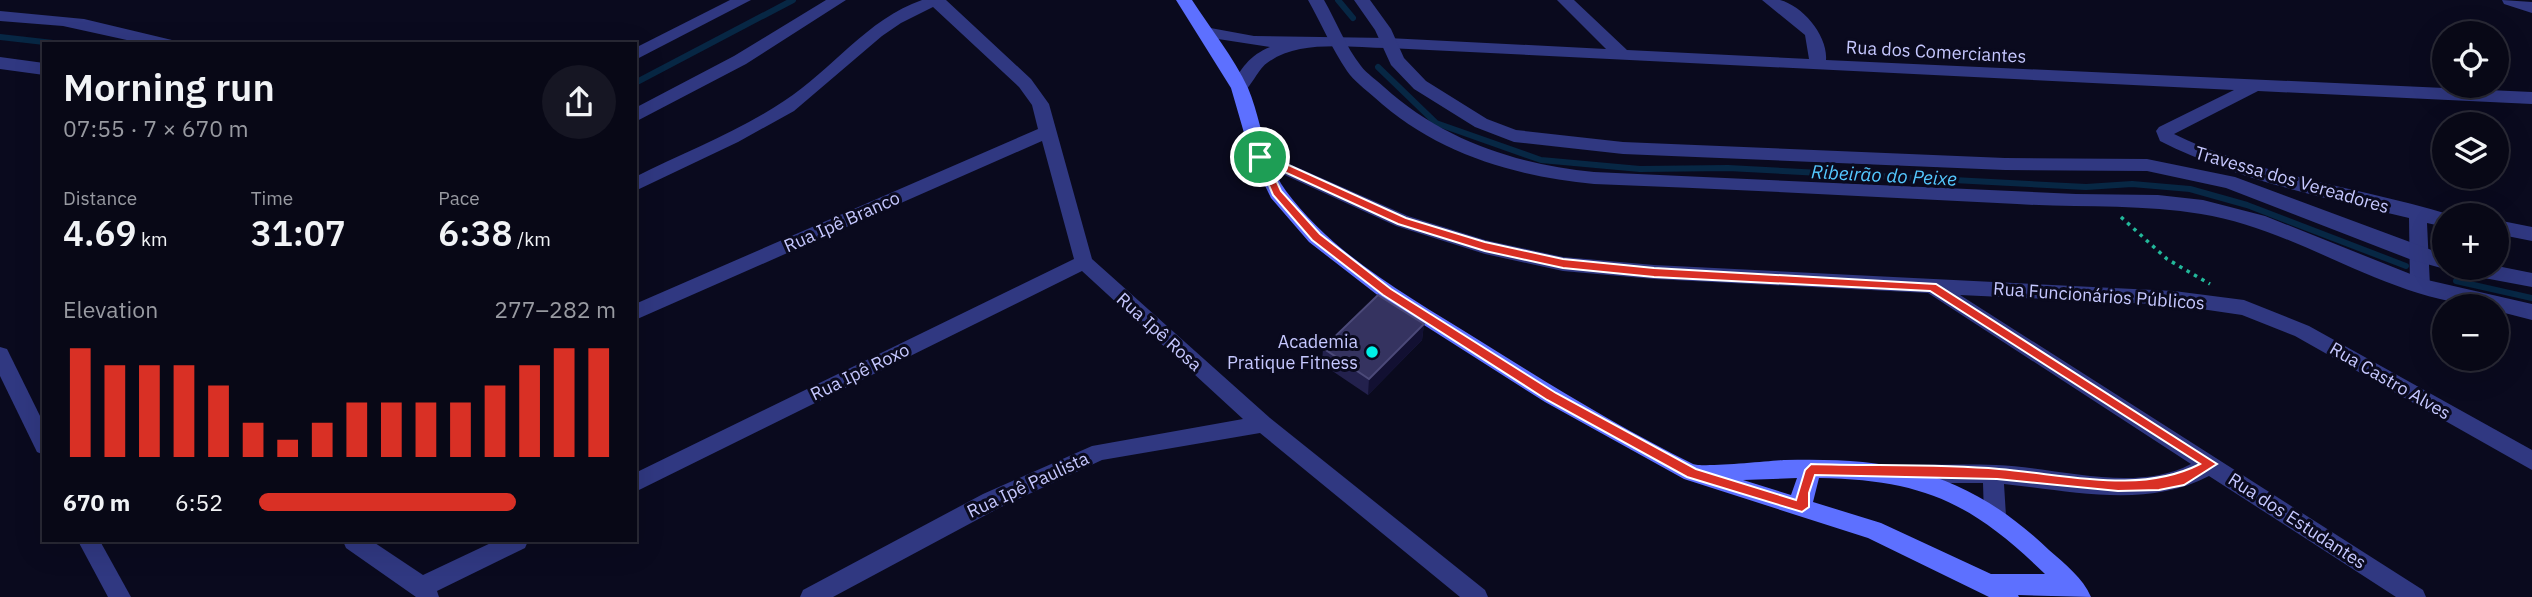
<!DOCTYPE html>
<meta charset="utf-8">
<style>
body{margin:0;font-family:"IBM Plex Sans",sans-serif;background:#161623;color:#f1f3f6;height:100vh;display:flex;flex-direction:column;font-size:26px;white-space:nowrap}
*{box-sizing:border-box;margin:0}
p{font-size:23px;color:#989aa1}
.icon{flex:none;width:38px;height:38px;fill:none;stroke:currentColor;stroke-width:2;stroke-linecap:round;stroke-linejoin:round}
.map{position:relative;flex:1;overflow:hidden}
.details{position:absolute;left:42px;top:42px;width:595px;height:500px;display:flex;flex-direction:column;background:#080816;border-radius:0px;box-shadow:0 7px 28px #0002,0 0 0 2px #292935}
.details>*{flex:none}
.buttons{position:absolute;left:2432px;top:21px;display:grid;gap:14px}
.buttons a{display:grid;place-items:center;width:77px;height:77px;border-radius:50%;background:#080816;box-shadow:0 7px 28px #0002,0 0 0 2px #292935;font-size:35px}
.pin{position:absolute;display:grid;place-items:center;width:60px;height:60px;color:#fff;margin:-30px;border:4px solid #fff;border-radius:50%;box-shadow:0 2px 7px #0007}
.round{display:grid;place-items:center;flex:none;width:74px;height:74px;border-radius:37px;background:#161623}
.head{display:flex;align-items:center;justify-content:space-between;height:119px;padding:0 21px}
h1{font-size:38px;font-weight:600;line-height:52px}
.figures{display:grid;grid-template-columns:repeat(3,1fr);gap:10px;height:119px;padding:7px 21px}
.figures div{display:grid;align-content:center}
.figures b{font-size:35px;font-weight:600}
.figures small{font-size:19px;font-weight:400}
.figures p{font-size:19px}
.chart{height:196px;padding:14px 21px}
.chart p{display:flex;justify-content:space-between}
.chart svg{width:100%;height:126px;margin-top:7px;stroke:#d93025;stroke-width:6}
ul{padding:0 21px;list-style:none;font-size:23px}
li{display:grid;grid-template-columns:112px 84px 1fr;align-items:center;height:52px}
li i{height:18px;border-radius:9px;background:#d93025}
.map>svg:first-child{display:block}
</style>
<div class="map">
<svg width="2532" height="597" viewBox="0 0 2532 597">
<rect width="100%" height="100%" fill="#0a0a1e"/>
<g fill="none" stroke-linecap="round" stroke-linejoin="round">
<g stroke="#072744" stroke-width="6">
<path d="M1338 0 1353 18"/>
<path d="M0 37 62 44"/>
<path d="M1378 67 1436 123 1541 160 1640 169 1728 168 2086 187 2132 184 2190 189 2247 205 2406 266"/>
<path d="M635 83 793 0"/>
<path d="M2456 281 2532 298"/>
</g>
<path stroke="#22b89a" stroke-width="3.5" stroke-dasharray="3.5 5" stroke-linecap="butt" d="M2121 217 2167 259 2210 284"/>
<g fill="#303881" fill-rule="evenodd">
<path d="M922 0H946L1031 79 1049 104 1092 259 1270 418 1485 590 1488 597H1460L1260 433 1102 460 999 508 833 597H800L803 590 983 494 1092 446 1243 419 1082 271 635 492V473L1074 259 1042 141 635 320V304L1038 129 1032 105 1019 87 933 7 901 23 882 36 794 111 738 142 635 191V177C685 152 738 132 784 101 832 70 867 19 922 0Z"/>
<path d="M1557 0H1574L1627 50 1809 59 1805 35 1762 0C1767 0 1775 0 1780 0 1803 6 1828 36 1826 60L2532 92V104L2258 91 2174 134C2262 177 2359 187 2451 215H2445V227L2427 223 2430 286 2427 291H2413L2410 286 2409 218C2325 198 2237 180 2160 141L2156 131 2159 127 2234 90 1388 48C1350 48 1299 39 1267 63 1256 71 1251 90 1239 94L1231 88C1240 69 1250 55 1270 47L1205 37 1197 32 1205 27 1254 36 1388 38 1606 49Z"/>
<path d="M2502 0 2532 2V13L2504 4Z"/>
<path d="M1260 151 1408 216 1485 240 1563 257 1654 265 2174 291 2244 300 2309 326 2532 450V470L2295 336 2242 315 2174 305 1960 295 2423 590 2426 597H2396L2209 476C2146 509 2073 491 2004 484L2006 516 2003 523 1995 525 1987 523 1984 516 1983 483H1899L1891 480 1888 474 1891 468 1899 465C1931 465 1963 464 1996 465 2057 467 2134 494 2191 464L1928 293 1654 279 1563 271 1485 254 1396 226 1254 161 1251 157Z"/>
<path d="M2497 220 2532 227V241L2497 234Z"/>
<path d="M0 347 7 349 44 424V455L37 452 0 376Z"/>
<path d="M78 541H100L131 597H108Z"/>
<path d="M343 541H372L423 575 495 541H528L525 548 437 591 439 597H416L346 548Z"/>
</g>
<g fill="#303881" fill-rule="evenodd">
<path d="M730 0H751L635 60V48Z"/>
<path d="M826 0H846L746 64 635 122V108L734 56Z"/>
<path d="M1308 0H1324C1336 21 1346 47 1361 66 1367 74 1377 80 1384 87 1444 141 1516 164 1594 172L2076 194 2158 195 2203 200 2265 216 2423 279 2532 304V320L2497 311V306C2392 306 2304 230 2201 214 2141 204 2078 208 2017 204 1876 197 1735 189 1594 184 1513 176 1435 153 1374 97 1365 89 1354 81 1347 71 1332 49 1321 23 1308 0Z"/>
<path d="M1354 0H1370L1391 29 1404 58 1426 81 1487 119 1516 130 1623 142 2005 158 2147 159 2235 177 2445 255V268H2449L2445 269 2412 260 2226 188 2147 171 2005 170 1623 154 1514 142 1475 127 1414 89 1391 65 1375 30Z"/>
<path d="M0 11 84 19 172 40 174 44H145L63 26 0 21Z"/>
<path d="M0 57 44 63V75L0 69Z"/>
<path d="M2497 266 2532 273V287L2468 275 2459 268Z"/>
</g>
<path fill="#5d70ff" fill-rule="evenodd" d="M1176 0H1192C1210 28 1234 58 1248 88 1262 121 1264 161 1286 191 1334 256 1410 297 1477 339 1547 383 1618 427 1693 464 1702 468 1769 461 1785 460 1895 457 1967 472 2049 550 2065 564 2083 578 2091 597L2018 595 2019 597H1989L1868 538 1684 479 1545 402 1380 297 1309 242 1271 198 1251 157 1231 88ZM1797 478 1791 495 1743 480ZM1819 478C1923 480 1971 502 2045 574H1991L1881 523 1813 502Z"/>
</g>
<path fill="#23214d" d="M1424 324 1422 340 1368 395 1322 364 1323 348Z"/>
<path fill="#121032" d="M1424 324 1422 340 1368 395 1369 379Z"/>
<path fill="#353360" stroke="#4c4a79" stroke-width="2" d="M1378 295 1424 324 1369 379 1323 348Z"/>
<path fill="#d93025" stroke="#fff" stroke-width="2" fill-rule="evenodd" d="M1256 154H1264L1406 218 1485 242 1563 259 1654 268 1936 284 2217 464 2184 485 2159 490 2118 491 1997 479 1815 475 1809 493V507L1802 512 1687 477 1547 400 1383 295 1312 240 1273 195ZM1269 165 1398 224 1485 251 1563 268 1654 277 1930 291 2200 464C2139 495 2065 474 1999 469 1937 464 1873 466 1811 464L1805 470 1796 500 1696 469 1556 393 1391 289 1320 234 1281 191Z"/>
<circle fill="#00f1e8" stroke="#0a0a1e" stroke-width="2.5" cx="1372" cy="352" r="7"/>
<g text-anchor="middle" stroke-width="6" stroke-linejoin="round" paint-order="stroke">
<g font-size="18" fill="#c6c8ff" stroke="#0a0a1e">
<text transform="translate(1936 52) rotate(3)" y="6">Rua dos Comerciantes</text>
<text transform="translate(2292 180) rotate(16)" y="6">Travessa dos Vereadores</text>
<text transform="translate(842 222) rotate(-24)" y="6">Rua Ipê Branco</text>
<text transform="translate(2099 296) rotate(4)" y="6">Rua Funcionários Públicos</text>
<text transform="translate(1159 332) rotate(42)" y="6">Rua Ipê Rosa</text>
<text transform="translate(860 372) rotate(-26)" y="6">Rua Ipê Roxo</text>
<text transform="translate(2390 381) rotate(30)" y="6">Rua Castro Alves</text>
<text transform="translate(1028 485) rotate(-25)" y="6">Rua Ipê Paulista</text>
<text transform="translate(2297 521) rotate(33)" y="6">Rua dos Estudantes</text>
</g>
<g font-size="18" fill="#c6c8ff" stroke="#0a0a1e" text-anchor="end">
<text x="1358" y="348">Academia<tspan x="1358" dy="21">Pratique Fitness</tspan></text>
</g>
<g font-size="19" font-style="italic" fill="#54c8ff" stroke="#0a0a1e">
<text transform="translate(1884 175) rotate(3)" y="7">Ribeirão do Peixe</text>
</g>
</g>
</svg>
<div class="buttons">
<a><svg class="icon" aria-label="locate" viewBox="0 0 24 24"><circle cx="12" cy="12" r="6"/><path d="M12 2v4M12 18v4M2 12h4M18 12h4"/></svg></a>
<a><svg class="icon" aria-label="layers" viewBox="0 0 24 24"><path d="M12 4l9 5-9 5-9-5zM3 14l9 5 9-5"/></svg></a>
<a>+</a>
<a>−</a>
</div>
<div class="pin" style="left:1260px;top:157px;background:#1e9e55"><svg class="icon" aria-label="arrive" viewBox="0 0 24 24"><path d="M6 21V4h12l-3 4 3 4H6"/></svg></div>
<section class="details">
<div class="head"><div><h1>Morning run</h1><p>07:55 · 7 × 670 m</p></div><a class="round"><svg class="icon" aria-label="share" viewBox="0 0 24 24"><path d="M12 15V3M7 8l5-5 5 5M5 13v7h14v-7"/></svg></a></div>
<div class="figures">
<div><p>Distance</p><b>4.69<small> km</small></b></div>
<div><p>Time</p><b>31:07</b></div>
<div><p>Pace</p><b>6:38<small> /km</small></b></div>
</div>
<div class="chart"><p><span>Elevation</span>277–282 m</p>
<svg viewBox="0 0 160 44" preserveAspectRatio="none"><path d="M5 44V6M15 44V12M25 44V12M35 44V12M45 44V19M55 44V32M65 44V38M75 44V32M85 44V25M95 44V25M105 44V25M115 44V25M125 44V19M135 44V12M145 44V6M155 44V6"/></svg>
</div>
<ul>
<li><b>670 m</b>6:52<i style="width:72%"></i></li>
</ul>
</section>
</div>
